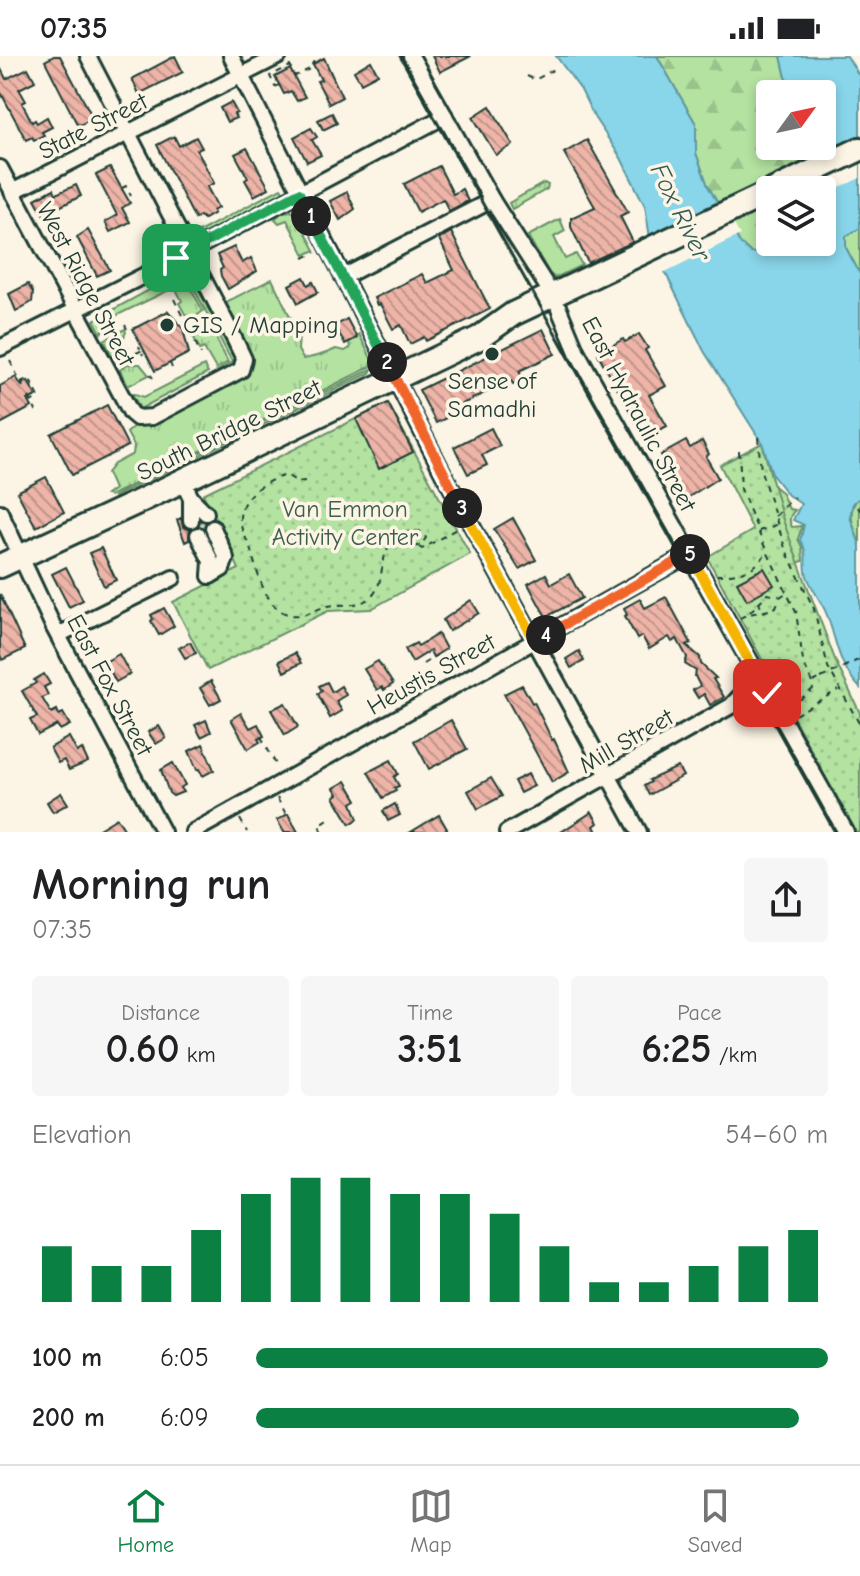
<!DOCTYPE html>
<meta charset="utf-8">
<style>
body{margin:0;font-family:"Comic Neue",sans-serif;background:#f6f6f6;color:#202124;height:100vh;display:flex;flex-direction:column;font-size:30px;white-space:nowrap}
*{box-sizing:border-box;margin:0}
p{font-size:26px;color:#757577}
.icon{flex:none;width:44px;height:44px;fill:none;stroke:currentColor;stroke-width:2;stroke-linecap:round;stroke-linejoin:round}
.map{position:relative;height:776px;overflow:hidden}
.side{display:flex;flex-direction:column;background:#fff;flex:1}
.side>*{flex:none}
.needle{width:52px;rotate:57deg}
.fabs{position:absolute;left:756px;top:24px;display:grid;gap:16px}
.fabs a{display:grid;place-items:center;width:80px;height:80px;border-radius:8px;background:#fff;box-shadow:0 4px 12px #0003;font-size:40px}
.pin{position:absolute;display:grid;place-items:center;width:68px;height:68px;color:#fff;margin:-34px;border-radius:16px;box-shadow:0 4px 12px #0006}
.km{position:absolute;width:40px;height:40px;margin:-20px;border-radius:50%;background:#222;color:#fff;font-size:22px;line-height:40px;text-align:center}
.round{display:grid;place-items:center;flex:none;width:84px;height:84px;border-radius:8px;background:#f6f6f6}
.summary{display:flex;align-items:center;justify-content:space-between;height:136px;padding:0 32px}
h1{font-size:44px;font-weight:700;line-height:60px}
.metrics{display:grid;grid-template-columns:repeat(3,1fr);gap:12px;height:136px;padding:8px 32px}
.metrics div{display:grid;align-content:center;border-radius:8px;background:#f6f6f6;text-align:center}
.metrics b{font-size:40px;font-weight:700}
.metrics small{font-size:22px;font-weight:400}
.metrics p{font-size:22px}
.chart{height:224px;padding:16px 32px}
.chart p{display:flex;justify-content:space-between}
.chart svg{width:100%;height:144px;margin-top:8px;stroke:#0b8043;stroke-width:6}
ul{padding:0 32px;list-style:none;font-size:26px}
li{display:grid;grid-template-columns:128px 96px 1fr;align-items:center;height:60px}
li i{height:20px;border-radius:10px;background:#0b8043}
.status{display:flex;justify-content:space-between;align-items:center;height:56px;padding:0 40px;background:#fff;direction:ltr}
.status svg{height:22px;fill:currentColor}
.tab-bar{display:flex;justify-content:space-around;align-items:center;height:112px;border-top:2px solid #e0e0e0;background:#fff;font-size:22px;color:#757577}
.tab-bar a{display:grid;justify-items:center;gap:4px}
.tab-bar .on{color:#0b8043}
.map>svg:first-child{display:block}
</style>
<div class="status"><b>07:35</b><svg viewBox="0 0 49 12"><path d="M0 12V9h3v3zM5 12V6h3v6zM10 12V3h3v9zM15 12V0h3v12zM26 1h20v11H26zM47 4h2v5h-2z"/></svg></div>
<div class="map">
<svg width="860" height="776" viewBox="0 0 860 776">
<defs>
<pattern id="grass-tufts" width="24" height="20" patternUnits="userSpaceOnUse" patternTransform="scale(2)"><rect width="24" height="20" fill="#b3e2a1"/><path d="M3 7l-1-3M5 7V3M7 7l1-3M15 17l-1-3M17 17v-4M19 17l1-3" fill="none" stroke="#9ac38b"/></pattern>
<pattern id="forest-firs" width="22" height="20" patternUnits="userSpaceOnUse" patternTransform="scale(2)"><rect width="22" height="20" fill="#b3e2a1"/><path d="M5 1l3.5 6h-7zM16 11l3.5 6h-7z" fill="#9ac38b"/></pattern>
<pattern id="park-dots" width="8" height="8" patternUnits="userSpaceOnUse" patternTransform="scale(2)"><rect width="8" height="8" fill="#b3e2a1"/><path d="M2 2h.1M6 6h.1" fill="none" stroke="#9ac38b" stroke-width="1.8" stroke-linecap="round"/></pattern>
<pattern id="building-back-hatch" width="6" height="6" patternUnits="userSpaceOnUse" patternTransform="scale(2)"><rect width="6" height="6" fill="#eeb4a8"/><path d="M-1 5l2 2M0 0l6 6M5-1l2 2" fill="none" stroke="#c0948a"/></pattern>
</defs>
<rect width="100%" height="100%" fill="#fcf5e5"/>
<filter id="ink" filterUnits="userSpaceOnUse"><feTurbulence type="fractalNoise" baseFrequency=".0125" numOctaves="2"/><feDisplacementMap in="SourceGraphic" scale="16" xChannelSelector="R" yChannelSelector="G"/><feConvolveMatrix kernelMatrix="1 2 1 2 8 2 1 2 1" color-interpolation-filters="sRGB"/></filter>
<g filter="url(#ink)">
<g fill="url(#grass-tufts)" stroke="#69906a" stroke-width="2">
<path d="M544 127 548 129 547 133 512 153 509 147Z"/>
<path d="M281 132 284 137 201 182 191 180Z"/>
<path d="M282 156 291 155 296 158 315 194 305 199 287 164 279 167 275 163Z"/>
<path d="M560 163 565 175 554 181 565 203 576 198 582 209 555 222 549 217 528 180Z"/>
<path d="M188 213 236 306V309L222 317 217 315 232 306 185 215Z"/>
<path d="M182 216 203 255 194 262 185 258 179 247 182 245 171 223Z"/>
<path d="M272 223 299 279 298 294 303 303C315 301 326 298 336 293L345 295 350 292 349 286 359 278 373 306 372 310 110 440 106 439 114 433 107 417 114 408 133 398 134 390 127 377 135 368 151 370 240 325 248 315 250 303 237 279 240 276 226 246Z"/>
<path d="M162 227 167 235 105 265 104 269 106 270 101 277 94 264Z"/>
<path d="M206 268 210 270 228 306 216 313 204 292 200 294 194 282 201 271Z"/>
<path d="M125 273 126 276 121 288 128 291 125 296 112 300 104 284Z"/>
<path d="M127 308H140L149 319 128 330 120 314Z"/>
<path d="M204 310 208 317 140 353 132 337 144 341Z"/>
<path d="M372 313 370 317 113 441 128 431Z"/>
<path d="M771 428 781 436 789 453 795 454C790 459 788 465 792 471L802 470 798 483 802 491 803 505 797 507Z"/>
</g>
<g fill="url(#forest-firs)" stroke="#69906a" stroke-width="2">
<path d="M657 0H781L790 38H770V90H803L808 134H770V186H781L779 188 763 196 751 197 740 187 708 130 696 97V68Z"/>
<path d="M860 172V218L846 192V180Z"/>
</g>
<g fill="url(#park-dots)" stroke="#69906a" stroke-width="2">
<path d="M388 347 470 498 371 553 328 555 208 614 173 546 239 513 203 438Z"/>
<path d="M762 387 783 464 802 516 836 606 860 657V776H855L707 501 753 474 720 409Z"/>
<path d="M858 442H860V489C855 472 845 458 858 442Z"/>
</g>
<path fill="#89d5e9" stroke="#5f98a1" stroke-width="2" d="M556 0H657L696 68V97L708 130 740 187 751 197 763 196 781 186H822V134H808L803 90H822V38H790L781 0H847L860 21V172L846 180V192L860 218V442L853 447 850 461 860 489V632C837 607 838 589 827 559 822 546 812 534 807 520 803 508 809 494 800 485L804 469 793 464 801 448 788 439 773 420 762 387 704 295 665 216 650 182 645 150 621 102 594 61 581 34Z"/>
<g fill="#fcf5e5">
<path d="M860 81V122L822 140V134H804L801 110Z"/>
<path d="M722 147 740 179 661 218 647 184Z"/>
</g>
<g fill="url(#building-back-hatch)" stroke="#1f3d34" stroke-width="2">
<path d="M54 0H60L93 62 78 70 45 5Z"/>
<path d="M175 0 183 16 139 38 132 23Z"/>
<path d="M432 0H471L440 16Z"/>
<path d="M324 2 342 41 329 48 317 25 321 24 313 8Z"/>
<path d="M371 5 378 18 361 27 354 15Z"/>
<path d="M0 11 6 23 28 12 35 25 19 33 26 45 22 47 32 66 35 64 37 67 47 61 52 71 42 76 44 79 34 84 32 81 26 84 0 35Z"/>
<path d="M290 13 305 41 297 45 291 35 284 38 275 21Z"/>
<path d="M231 46 237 57 234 58 236 62 227 66 220 52Z"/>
<path d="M490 50 513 89 496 99 473 61Z"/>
<path d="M332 57 337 67 323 74 318 64Z"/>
<path d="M311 72 317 81 312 84 321 99 307 106 294 81Z"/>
<path d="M174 80 179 90 196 81 202 92 197 94 214 127 207 131 218 152 213 155 214 157 204 163 200 160 195 163 157 89Z"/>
<path d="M587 84 628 156 620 160 633 186 588 207 571 171V162L595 151 564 97Z"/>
<path d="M247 92 269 132 254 140 245 124 248 122 235 98Z"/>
<path d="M439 110 453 138 462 133 468 145 449 155 443 143 418 156 404 128Z"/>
<path d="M110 112 130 147 122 152 130 166 110 176 105 166 117 159 96 119Z"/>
<path d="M76 129 81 140 51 155 52 157 45 161 35 143 54 133 56 138Z"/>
<path d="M347 136 355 153 340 164 330 145Z"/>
<path d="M88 174 110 214 97 220 77 181Z"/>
<path d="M451 176 490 253 426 285 424 281 410 288 401 269 393 273 380 248 377 249 374 242 422 218 427 227 454 214 439 183Z"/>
<path d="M234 191 242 207 251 202 257 215 228 233 221 220 220 214 223 212 217 199Z"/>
<path d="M304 221 308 229 313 226 318 236 298 247 289 229Z"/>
<path d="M28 228 33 236 32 246 16 255 9 238Z"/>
<path d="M168 255 183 273 189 297 155 315 133 273Z"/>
<path d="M347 263 357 282 345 288 335 270Z"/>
<path d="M543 273 555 298 519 315 523 323 513 328 511 324 446 356 448 361 436 367 419 334Z"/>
<path d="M639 278 648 292 645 294 666 330 649 339 667 370 645 382 598 298 623 283 625 286Z"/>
<path d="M16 321 21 329 28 325 36 340 28 344 32 351 0 368V330Z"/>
<path d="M388 347 413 396 379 413 356 363Z"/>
<path d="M107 349 128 390 72 419 51 378Z"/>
<path d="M491 372 500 390 482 399 487 409 468 418 454 391Z"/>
<path d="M686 385 690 392 702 385 709 398 706 401 718 422 684 444 661 399Z"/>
<path d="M46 421 64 456 36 471 17 436Z"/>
<path d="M181 462 183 470 190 474 189 484 185 486 177 464Z"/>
<path d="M513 462 536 504 519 513 494 473Z"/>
<path d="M101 492 116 524 104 530 89 497Z"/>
<path d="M66 511 83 544 69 551 52 518Z"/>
<path d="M764 512 774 529 747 544 737 526Z"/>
<path d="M546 518 551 528 569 518 582 542 546 561 528 528Z"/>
<path d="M0 538 25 593 2 604 0 599Z"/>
<path d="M666 541 691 587 686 589 700 601 701 608 716 622 713 623 724 641 710 649 704 638 698 642 693 634 700 630 695 620 696 615 685 608 687 601 677 583 672 586 669 581 649 593 642 580 637 583 625 560 627 559 624 552 640 543 645 552Z"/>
<path d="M471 544 479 557 449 575 443 564Z"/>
<path d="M164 552 174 570 159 579 151 565 153 563 151 559Z"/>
<path d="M438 578 446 593 433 601 430 595 412 606 405 593 416 587 418 590Z"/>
<path d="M190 586 196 597 185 602 179 592Z"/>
<path d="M579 595 584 605 571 612 566 603Z"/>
<path d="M295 597 301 607 284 616 279 605Z"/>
<path d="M119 598 130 618 116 626 105 606Z"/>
<path d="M378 605 393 628 384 634 382 631 377 634 364 613Z"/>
<path d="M44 618 50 628 44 631 48 639 42 642 51 657 57 654 59 659 63 657 70 669 60 674 57 669 38 679 30 664 37 661 22 635 36 627 34 624Z"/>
<path d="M211 625 221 643 210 649 200 632Z"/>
<path d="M327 626 332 636 341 630 346 639 336 645 342 655 330 662 318 638 322 635 319 630Z"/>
<path d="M522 629 532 647 534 646 552 684 554 683 569 716 552 726 504 638Z"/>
<path d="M285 647 298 671 285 679 271 654Z"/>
<path d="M241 657 250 672 258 668 264 680 258 683 260 686 248 693 231 663Z"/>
<path d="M206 664 211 676 201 681 195 669Z"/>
<path d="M451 664 467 693 429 713 414 685Z"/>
<path d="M159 670 166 682 156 688 148 676Z"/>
<path d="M69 681 77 696 82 693 88 706 69 714 64 704 58 707 50 692Z"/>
<path d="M203 688 214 714 203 720 199 713 197 714 189 695Z"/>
<path d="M391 704 398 718 394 721 399 730 394 732 396 735 383 742 368 716Z"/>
<path d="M173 707 185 729 180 732 183 736 173 740 169 737 161 714Z"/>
<path d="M678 711 683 720 649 739 644 730 651 726 649 724Z"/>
<path d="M528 718 534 730 520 737 514 725Z"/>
<path d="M491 722 502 740 478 753 468 735Z"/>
<path d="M346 725 357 744 352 747 358 763 350 768 334 741 338 738 334 732Z"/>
<path d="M61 737 68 748 53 756 47 746Z"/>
<path d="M395 748 400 759 388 765 383 755Z"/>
<path d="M592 756 598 767 594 770 597 776H561Z"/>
<path d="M288 758 298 776H284L277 764Z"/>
<path d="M439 759 447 773 442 776H411Z"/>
<path d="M117 762 126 776H94Z"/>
</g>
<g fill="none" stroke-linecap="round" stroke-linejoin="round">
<path stroke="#d0d0c2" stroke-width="14" stroke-dasharray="14 7" stroke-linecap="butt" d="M197 462 204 476"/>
<g stroke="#1f3d34" stroke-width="20">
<g id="minor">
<path d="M231 0 442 415 639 776"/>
<path d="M411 0 492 144 553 240"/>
<path d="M0 112 131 357 137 362 152 361 241 314 244 303 233 280 88 0"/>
<path d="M12 136 279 0"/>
<path d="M343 221 492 144"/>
<path d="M559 253 577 296 846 776"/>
<path d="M0 292 149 217 445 60"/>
<path d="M183 425 191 442V464"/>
<path d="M191 442 206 457"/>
<path d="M0 456 54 572 163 776"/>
<path d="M198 479 211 505 210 520"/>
<path d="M210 520 222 513 226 502 213 472"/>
<path d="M58 579 173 522"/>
<path d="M193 776 690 498"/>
<path d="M507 776 731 650 758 621"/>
</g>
</g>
<g stroke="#1f3d34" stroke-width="28">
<g id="highway">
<path d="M774 134 860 93"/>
<path d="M0 510 136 447 479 282 513 258 770 136"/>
</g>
</g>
<g stroke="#1f3d34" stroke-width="2" stroke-dasharray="6 6" stroke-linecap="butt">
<path d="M527 20 535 24 556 12"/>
<path d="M279 29 275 31 270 20 290 10 295 20 314 11 312 8 316 2"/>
<path d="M122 132 126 130 131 140"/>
<path d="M304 202 316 196"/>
<path d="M174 243 201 298"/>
<path d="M181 268 182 271"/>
<path d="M125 269 127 273"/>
<path d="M183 274 207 261"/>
<path d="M139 290 140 293"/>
<path d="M136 297 143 294"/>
<path d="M142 297 143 299"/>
<path d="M10 305 23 331"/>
<path d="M170 307 172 312"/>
<path d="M150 318 153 322"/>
<path d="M21 326 29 322 39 341 31 346"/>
<path d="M29 341 36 355"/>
<path d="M758 381 761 415 785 492 814 553 828 611 860 669"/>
<path d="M739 395 741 433 763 487 796 556 803 605 814 632 796 647"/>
<path d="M305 425 298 426 286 419C266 425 240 438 240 463 240 473 247 483 250 492 258 516 266 564 301 559 309 558 317 553 324 551 337 547 355 551 367 544 389 531 374 497 399 480 407 475 412 474 422 476L426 482 421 489 411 492 390 487"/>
<path d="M858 451 860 455"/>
<path d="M775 460 794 441"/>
<path d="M759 475 776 469"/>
<path d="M419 491 422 493 458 472"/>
<path d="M717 519C736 518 757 516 766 496"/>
<path d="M759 545 761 553 766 556"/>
<path d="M750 556 767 538 779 540"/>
<path d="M740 562C752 555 763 558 776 551L780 541 786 537"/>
<path d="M423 608 437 599"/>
<path d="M813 626 821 622"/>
<path d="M795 659 838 634"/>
<path d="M261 681 278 712"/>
<path d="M277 742 286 758"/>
<path d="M240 763 247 776"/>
<path d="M322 776 319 769 330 762"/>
</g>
<use href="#minor" stroke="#fcf5e5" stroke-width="14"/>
<use href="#highway" stroke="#fcf5e5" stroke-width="22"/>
<path stroke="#1f3d34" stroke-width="3" d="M400 0 835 776"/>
<path stroke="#1f3d34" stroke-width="2" stroke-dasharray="6 6" stroke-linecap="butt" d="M821 622 860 603"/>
</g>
</g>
<g fill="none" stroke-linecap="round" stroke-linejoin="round" filter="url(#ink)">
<g stroke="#fff" stroke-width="16">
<path id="split-1" d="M176 202 299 137 311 160"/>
</g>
<g stroke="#fff" stroke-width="16">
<path id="split-2" d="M311 160 387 306"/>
</g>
<g stroke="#fff" stroke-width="16">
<path id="split-3" d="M387 306 462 452"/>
</g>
<g stroke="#fff" stroke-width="16">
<path id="split-4" d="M462 452 535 585 546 579"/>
</g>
<g stroke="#fff" stroke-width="16">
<path id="split-5" d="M546 579 690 498"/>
</g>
<g stroke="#fff" stroke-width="16">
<path id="split-6" d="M690 498 767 637"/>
</g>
<use href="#split-1" stroke="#22a559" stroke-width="10"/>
<use href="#split-2" stroke="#22a559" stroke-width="10"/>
<use href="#split-3" stroke="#f0652b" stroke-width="10"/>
<use href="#split-4" stroke="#f5b400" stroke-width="10"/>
<use href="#split-5" stroke="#f0652b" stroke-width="10"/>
<use href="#split-6" stroke="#f5b400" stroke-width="10"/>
</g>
<g fill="#1f3d34" stroke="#fcf5e5" stroke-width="3">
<circle cx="167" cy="269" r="8"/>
<circle cx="492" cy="298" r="8"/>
</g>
<g text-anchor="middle" stroke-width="7" stroke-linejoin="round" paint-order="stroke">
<g font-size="24" fill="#1f3d34" stroke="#fcf5e5">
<text transform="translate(93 70) rotate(-27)" y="8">State Street</text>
<text transform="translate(86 228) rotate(62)" y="8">West Ridge Street</text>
<text transform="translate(639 358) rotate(62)" y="8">East Hydraulic Street</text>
<text transform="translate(229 374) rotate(-26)" y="8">South Bridge Street</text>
<text transform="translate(431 618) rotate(-29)" y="8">Heustis Street</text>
<text transform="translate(110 629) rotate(62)" y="8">East Fox Street</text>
<text transform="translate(626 685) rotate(-30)" y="8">Mill Street</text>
</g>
<g font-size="24" fill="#1f3d34" stroke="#fcf5e5" text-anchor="start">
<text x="183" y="277">GIS / Mapping</text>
<text x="492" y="333" text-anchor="middle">Sense of<tspan x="492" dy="28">Samadhi</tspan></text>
</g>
<g font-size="24" fill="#3d5e4a" stroke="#fcf5e5">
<text x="345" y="461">Van Emmon<tspan x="345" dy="28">Activity Center</tspan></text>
</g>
<g font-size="26" font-style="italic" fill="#345b58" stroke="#fcf5e5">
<text transform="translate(681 156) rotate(64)" y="9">Fox River</text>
</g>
</g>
</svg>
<div class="fabs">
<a><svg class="needle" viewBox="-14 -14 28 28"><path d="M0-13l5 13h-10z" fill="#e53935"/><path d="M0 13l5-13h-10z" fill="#757577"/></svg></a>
<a><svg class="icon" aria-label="layers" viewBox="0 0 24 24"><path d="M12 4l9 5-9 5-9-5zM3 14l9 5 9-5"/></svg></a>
</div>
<div class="pin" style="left:176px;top:202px;background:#1e9e55"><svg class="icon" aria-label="arrive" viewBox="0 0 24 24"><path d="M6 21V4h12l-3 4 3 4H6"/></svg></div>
<div class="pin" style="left:767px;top:637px;background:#d93025"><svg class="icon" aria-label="check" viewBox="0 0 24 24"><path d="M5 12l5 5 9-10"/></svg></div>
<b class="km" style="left:311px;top:160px">1</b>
<b class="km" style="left:387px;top:306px">2</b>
<b class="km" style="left:462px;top:452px">3</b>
<b class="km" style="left:546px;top:579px">4</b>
<b class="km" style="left:690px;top:498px">5</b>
</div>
<section class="side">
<div class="summary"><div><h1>Morning run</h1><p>07:35</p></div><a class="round"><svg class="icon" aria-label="share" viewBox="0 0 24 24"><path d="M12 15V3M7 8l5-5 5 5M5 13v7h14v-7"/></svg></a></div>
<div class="metrics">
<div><p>Distance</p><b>0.60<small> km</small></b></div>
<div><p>Time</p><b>3:51</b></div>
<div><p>Pace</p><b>6:25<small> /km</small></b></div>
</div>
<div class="chart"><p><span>Elevation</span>54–60 m</p>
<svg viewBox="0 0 160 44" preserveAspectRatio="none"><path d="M5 44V27M15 44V33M25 44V33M35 44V22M45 44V11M55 44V6M65 44V6M75 44V11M85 44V11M95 44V17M105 44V27M115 44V38M125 44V38M135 44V33M145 44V27M155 44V22"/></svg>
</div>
<ul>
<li><b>100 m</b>6:05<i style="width:100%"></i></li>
<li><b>200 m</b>6:09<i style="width:95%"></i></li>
</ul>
</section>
<nav class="tab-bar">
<a class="on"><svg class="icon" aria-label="home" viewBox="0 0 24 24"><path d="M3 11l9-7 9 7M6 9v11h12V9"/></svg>Home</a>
<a><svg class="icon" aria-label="map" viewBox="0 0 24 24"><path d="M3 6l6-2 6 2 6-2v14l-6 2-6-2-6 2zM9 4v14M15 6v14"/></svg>Map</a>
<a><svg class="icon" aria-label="saved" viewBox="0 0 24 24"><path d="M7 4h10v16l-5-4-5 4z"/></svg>Saved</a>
</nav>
